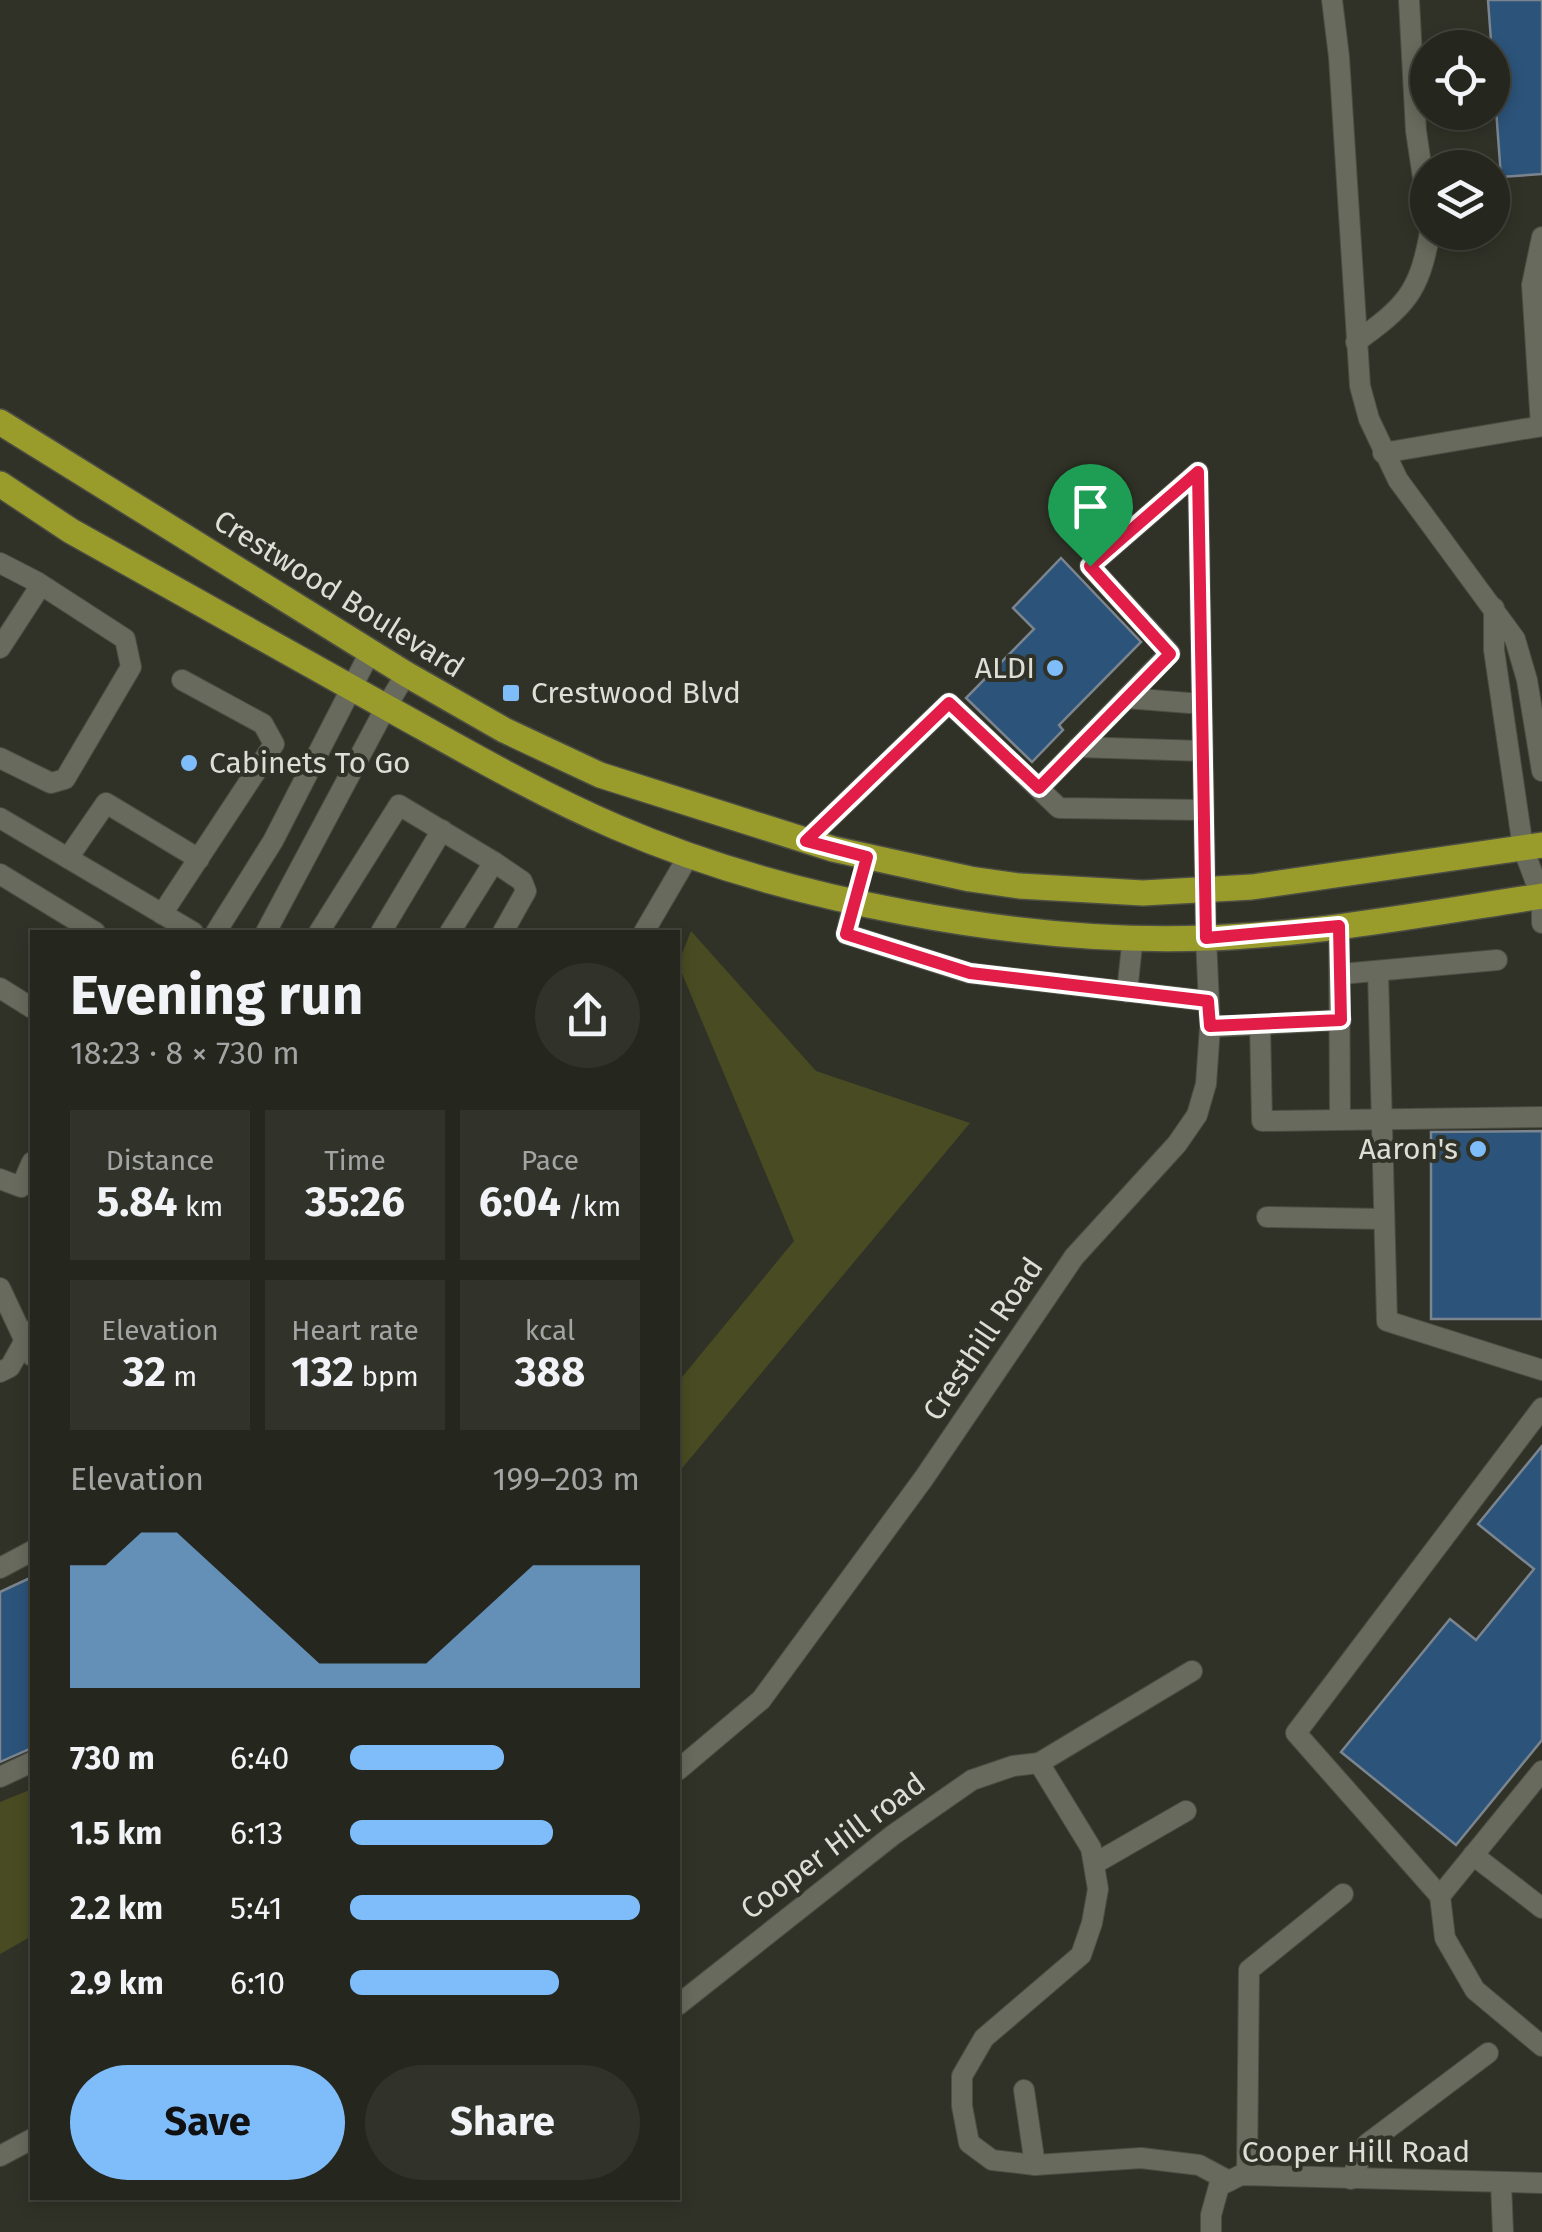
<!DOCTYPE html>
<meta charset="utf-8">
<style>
body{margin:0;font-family:"Fira Sans",sans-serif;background:#31322a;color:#f1f3f6;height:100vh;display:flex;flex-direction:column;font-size:38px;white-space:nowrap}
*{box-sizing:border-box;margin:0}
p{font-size:32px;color:#a3a5a4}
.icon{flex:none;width:55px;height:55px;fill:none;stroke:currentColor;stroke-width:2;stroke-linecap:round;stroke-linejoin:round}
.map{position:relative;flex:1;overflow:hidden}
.details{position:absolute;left:30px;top:930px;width:650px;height:1270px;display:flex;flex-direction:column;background:#25261d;border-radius:0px;box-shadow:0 5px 15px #0003,0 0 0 2px #42433b}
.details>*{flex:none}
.buttons{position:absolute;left:1410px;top:30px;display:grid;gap:20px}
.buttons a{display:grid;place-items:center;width:100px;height:100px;border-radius:50%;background:#25261d;box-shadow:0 5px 15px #0003,0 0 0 2px #42433b;font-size:50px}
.pin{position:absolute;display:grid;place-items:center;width:85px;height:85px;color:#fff;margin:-102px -42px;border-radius:50% 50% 50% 0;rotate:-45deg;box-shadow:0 0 10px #0007}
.pin .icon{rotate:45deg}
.round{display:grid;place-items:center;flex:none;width:105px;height:105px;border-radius:52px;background:#31322a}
.summary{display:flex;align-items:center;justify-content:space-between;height:170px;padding:0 40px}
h1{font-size:55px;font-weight:700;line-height:75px}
.stats{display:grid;grid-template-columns:repeat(3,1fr);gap:15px;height:170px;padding:10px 40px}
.stats div{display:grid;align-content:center;border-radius:0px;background:#31322a;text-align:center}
.stats b{font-size:42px;font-weight:700}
.stats small{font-size:28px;font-weight:400}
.stats p{font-size:28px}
.chart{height:280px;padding:20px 40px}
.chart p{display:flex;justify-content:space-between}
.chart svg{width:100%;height:180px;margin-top:10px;fill:#7fbdfa;opacity:.7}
.button{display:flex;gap:20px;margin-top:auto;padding:20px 40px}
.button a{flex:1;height:115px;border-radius:60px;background:#7fbdfa;color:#111;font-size:40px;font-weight:700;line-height:115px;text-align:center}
.button a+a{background:#31322a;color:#f1f3f6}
ul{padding:0 40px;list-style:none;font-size:32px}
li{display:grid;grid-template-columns:160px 120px 1fr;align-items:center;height:75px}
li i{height:25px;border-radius:12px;background:#7fbdfa}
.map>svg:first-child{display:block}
</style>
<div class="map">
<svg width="1542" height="2232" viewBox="0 0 1542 2232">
<rect width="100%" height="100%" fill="#313227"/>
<g fill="#494b22">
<path d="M691 931 816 1071 970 1123 678 1473V1382L794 1241 678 964Z"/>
<path d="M32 1789V1936L0 1954V1802Z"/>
</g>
<g fill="#2c5379" stroke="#7b858f" stroke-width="2.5">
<path d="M1488 0H1542V174L1501 177Z"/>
<path d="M1061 558 1141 642 1059 725 1063 730 1032 762 966 698 1034 629 1013 608Z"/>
<path d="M1542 1131V1319H1431V1132Z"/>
<path d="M1542 1446V1740L1456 1845 1341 1752 1450 1619 1476 1640 1534 1569 1478 1524Z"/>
<path d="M32 1577V1748L0 1762V1592Z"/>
</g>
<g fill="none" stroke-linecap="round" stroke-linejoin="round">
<g stroke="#4c4d43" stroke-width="22">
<g id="minor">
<path d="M1332 0 1339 57 1360 386 1369 419 1398 480 1515 639 1527 680 1542 771"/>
<path d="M1409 0 1416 131 1428 211"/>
<path d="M1356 342C1405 306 1419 294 1430 232"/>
<path d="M1541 426 1532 285 1542 237"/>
<path d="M1383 453 1542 426"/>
<path d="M0 563 37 582 125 639 131 667 65 779 51 783 0 758"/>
<path d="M1494 608V650L1523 848 1541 896"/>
<path d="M0 648 41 585"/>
<path d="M1126 698 1202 704"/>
<path d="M1078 747 1203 751"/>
<path d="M1039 788 1170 653 1090 566 1198 472"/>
<path d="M0 818 193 932"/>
<path d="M806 841 949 703 1059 808 1204 810"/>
<path d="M68 858 106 803 199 859"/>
<path d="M494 862 522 881 526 891 503 932"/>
<path d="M0 874 95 932"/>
<path d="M1542 893V923"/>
<path d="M854 901 846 934 969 973 1208 1001"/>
<path d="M162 914 274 744 263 724 182 680"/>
<path d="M1339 926 1340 1120"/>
<path d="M216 932 273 841 370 652"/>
<path d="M266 932 386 707 406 674"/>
<path d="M319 932 399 805 494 862 450 932"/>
<path d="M381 932 442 830"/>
<path d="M644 932 689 855"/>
<path d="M1378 971 1387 1321 1542 1370"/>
<path d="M1341 974 1497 960"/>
<path d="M0 988 32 1008"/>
<path d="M1127 992 1133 936"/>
<path d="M1260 1024 1262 1121 1542 1117"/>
<path d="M1210 1027 1341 1020"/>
<path d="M0 1179 21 1187 32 1162"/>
<path d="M1267 1217 1384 1219"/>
<path d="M0 1288 32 1356"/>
<path d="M0 1372 10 1367 30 1331"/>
<path d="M0 1568 32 1551"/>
<path d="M1039 1763 1091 1848 1098 1889 1092 1923 1081 1955 984 2038 962 2076V2106L969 2143 992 2160 1035 2165 1141 2158 1199 2165 1229 2181"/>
<path d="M678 1770 761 1700 924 1478 1074 1257 1177 1144 1197 1115 1206 1084 1210 1027 1206 938 1198 472"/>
<path d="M1542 1771 1440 1896 1445 1938 1475 1990 1542 2046"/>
<path d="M0 1777 32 1762"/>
<path d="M1473 1855 1542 1908"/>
<path d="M1094 1864 1186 1811"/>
<path d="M1440 1896 1296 1733 1542 1408"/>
<path d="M678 2005 893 1835 972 1780 1013 1766 1039 1763 1192 1671"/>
<path d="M1024 2090 1035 2165"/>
<path d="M0 2156 32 2139"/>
<path d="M1247 2175 1249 1970 1343 1894"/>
<path d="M1351 2179 1367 2144 1488 2053"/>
<path d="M1501 2183 1503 2232"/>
<path d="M1211 2232V2215L1219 2186 1241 2175 1542 2183"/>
</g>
</g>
<g stroke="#4c4d43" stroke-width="28">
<g id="major">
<path d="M0 422 406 674 504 730 600 775 833 849 970 879 1019 886 1143 893 1252 887 1542 845"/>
<path d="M0 484 71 531C176 590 281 648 386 707 462 749 537 793 616 827 785 900 1023 945 1207 938 1319 934 1431 913 1542 896"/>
</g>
</g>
<use href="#minor" stroke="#686a5d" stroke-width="20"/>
<use href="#major" stroke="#999c2b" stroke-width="25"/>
</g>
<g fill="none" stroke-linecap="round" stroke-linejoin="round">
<g stroke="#fff" stroke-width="20">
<path id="route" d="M1198 472 1206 938 1339 926 1341 1020 1210 1026 1208 1001 970 973 846 934 867 857 806 841 949 703 1039 788 1170 654 1090 566Z"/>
</g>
<use href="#route" stroke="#e11d48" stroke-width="12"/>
</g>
<g fill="#7fbdfa" stroke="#313227" stroke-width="4">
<circle cx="1055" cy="668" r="10"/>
<rect x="501" y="683" width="20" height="20" rx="5"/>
<circle cx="189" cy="763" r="10"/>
<circle cx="1478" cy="1149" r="10"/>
</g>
<g text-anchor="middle" stroke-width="8" stroke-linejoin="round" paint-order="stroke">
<g font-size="30" fill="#ddded6" stroke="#313227">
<text transform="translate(339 594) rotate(32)" y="10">Crestwood Boulevard</text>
<text transform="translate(983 1339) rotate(-56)" y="10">Cresthill Road</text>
<text transform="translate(833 1846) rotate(-37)" y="10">Cooper Hill road</text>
<text x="1356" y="2162">Cooper Hill Road</text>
</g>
<g font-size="30" fill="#ddded6" stroke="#313227" text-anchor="end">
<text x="1035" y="678">ALDI</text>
<text x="531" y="703" text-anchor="start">Crestwood Blvd</text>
<text x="209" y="773" text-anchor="start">Cabinets To Go</text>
<text x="1458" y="1159">Aaron's</text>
</g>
</g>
</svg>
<div class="buttons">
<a><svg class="icon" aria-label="locate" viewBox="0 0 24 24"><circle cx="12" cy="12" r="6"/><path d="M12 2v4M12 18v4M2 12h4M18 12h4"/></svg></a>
<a><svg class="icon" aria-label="layers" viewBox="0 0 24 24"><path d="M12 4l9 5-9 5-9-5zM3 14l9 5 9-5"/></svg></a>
</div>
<div class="pin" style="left:1090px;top:566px;background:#1e9e55"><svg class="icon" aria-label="arrive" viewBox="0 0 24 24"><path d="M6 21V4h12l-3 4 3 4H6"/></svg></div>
<section class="details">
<div class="summary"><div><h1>Evening run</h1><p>18:23 · 8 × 730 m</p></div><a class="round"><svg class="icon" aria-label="share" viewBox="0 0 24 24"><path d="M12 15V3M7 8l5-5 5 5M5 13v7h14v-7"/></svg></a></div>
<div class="stats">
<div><p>Distance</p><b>5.84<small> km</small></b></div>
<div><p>Time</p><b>35:26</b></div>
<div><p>Pace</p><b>6:04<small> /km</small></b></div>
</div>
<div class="stats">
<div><p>Elevation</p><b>32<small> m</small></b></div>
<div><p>Heart rate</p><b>132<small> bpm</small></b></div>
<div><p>kcal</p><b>388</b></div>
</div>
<div class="chart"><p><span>Elevation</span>199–203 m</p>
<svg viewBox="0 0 160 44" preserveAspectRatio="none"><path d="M0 44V14L10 14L20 6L30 6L40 14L50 22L60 30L70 38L80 38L90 38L100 38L110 30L120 22L130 14L140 14L150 14L160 14V44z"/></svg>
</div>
<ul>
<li><b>730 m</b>6:40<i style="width:53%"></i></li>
<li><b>1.5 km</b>6:13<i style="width:70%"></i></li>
<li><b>2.2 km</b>5:41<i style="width:100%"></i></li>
<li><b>2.9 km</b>6:10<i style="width:72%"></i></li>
</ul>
<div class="button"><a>Save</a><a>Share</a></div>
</section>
</div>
